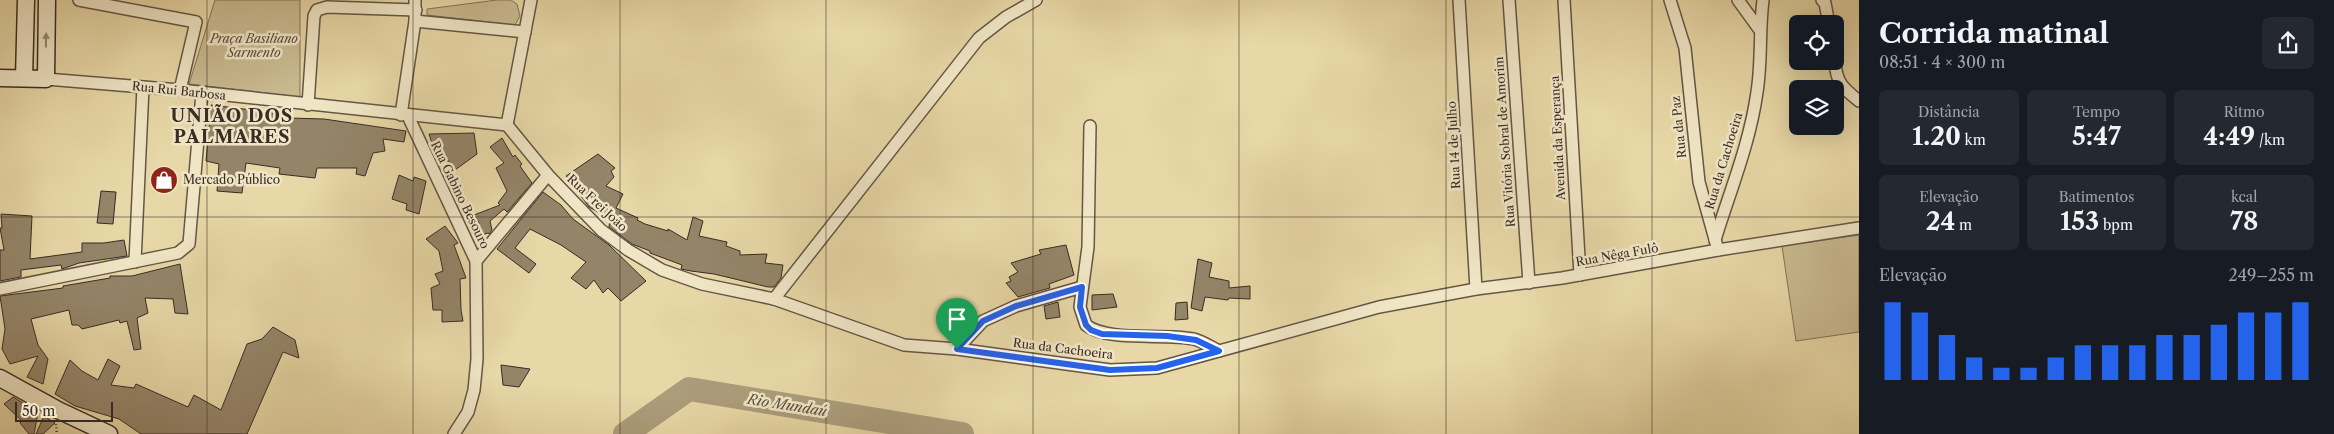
<!DOCTYPE html>
<html lang="pt">
<meta charset="utf-8">
<style>
body{margin:0;font-family:"Libre Caslon Text",serif;background:#242831;color:#f1f3f6;height:100vh;display:flex;flex-direction:column;font-size:19px;white-space:nowrap}
*{box-sizing:border-box;margin:0}
p{font-size:16px;color:#9ea1a6}
.icon{flex:none;width:28px;height:28px;fill:none;stroke:currentColor;stroke-width:2;stroke-linecap:round;stroke-linejoin:round}
.map{position:relative;flex:1;overflow:hidden}
.details{display:flex;flex-direction:column;background:#171b24;width:475px}
.details>*{flex:none}
.controls{position:absolute;left:1789px;top:15px;display:grid;gap:10px}
.controls a{display:grid;place-items:center;width:55px;height:55px;border-radius:8px;background:#171b24;box-shadow:0 5px 20px #0002;font-size:25px}
.scale{position:absolute;left:15px;bottom:12px;width:98px;box-sizing:border-box;padding-left:5px;border:2px solid #392b26;border-top:0;font-size:14px;line-height:18px;white-space:nowrap;color:#392b26;-webkit-text-stroke:4px #f0e6c6;paint-order:stroke}
.pin{position:absolute;display:grid;place-items:center;width:42px;height:42px;color:#fff;margin:-51px -21px;border-radius:50% 50% 50% 0;rotate:-45deg;box-shadow:0 0 5px #0007}
.pin .icon{rotate:45deg}
.round{display:grid;place-items:center;flex:none;width:52px;height:52px;border-radius:8px;background:#242831}
.overview{display:flex;align-items:center;justify-content:space-between;height:85px;padding:0 20px}
h1{font-size:28px;font-weight:700;line-height:38px}
.stats{display:grid;grid-template-columns:repeat(3,1fr);gap:8px;height:85px;padding:5px 20px}
.stats div{display:grid;align-content:center;border-radius:8px;background:#242831;text-align:center}
.stats b{font-size:25px;font-weight:700}
.stats small{font-size:14px;font-weight:400}
.stats p{font-size:14px}
.chart{height:140px;padding:10px 20px}
.chart p{display:flex;justify-content:space-between}
.chart svg{width:100%;height:90px;margin-top:5px;stroke:#2563eb;stroke-width:6}
main{display:flex;flex:1;min-height:0}
.map>svg:first-child{display:block}
</style>
<main>
<div class="map">
<svg width="1859" height="434" viewBox="0 0 1859 434">
<rect width="100%" height="100%" fill="#e8d8a7"/>
<filter id="stains"><feTurbulence type="fractalNoise" baseFrequency=".004" numOctaves="4"/><feColorMatrix values="0 0 0 0 .2 0 0 0 0 .09 0 0 0 0 .02 0 0 0 .5 -.17"/></filter>
<radialGradient id="worn" r=".72"><stop offset=".6" stop-color="#630" stop-opacity="0"/><stop offset="1" stop-color="#630" stop-opacity=".3"/></radialGradient>
<g fill="#cabb91" stroke="#82735c">
<path d="M215 0H300V97L189 84Z"/>
<path d="M497 0H511L517 4 520 16 515 25 427 15V9Z"/>
<path d="M1859 235V332L1796 341 1782 246Z"/>
</g>
<g fill="none" stroke-linecap="round" stroke-linejoin="round">
<path stroke="#ac9d7b" stroke-width="24" d="M625 434 689 389 962 434"/>
</g>
<g fill="#948569" stroke="#392b26">
<path d="M211 105 268 112 289 118 324 119 406 131 404 142 383 139 385 151 373 153 365 176 356 174 357 168H317L315 178 279 174 280 168 246 163 242 193 217 191 219 164 206 161Z"/>
<path d="M474 133 477 154 455 170 449 161 438 162 429 134Z"/>
<path d="M502 138 513 157 515 155 522 164 520 166 532 183 507 212 504 209 490 221 492 230 489 234 488 233 475 237 470 227 480 224 474 215 500 205 498 203 507 191 496 168 504 163 490 147Z"/>
<path d="M598 154 615 168 611 171 614 177 606 186 623 194 616 208 638 218 637 220 645 224 668 231V229L687 240 693 217 703 221 699 236 727 242 726 246 740 251V255L767 254 765 263 783 265 781 278 774 287H768L714 274 691 271 681 269 682 265 650 253V251L632 244 609 227 610 219 589 207 566 176Z"/>
<path d="M399 175 413 181 414 177 426 181 419 214 406 210 407 204 392 199Z"/>
<path d="M101 191 116 192 113 224 97 223Z"/>
<path d="M543 192 561 205 573 219 609 245 646 281 621 301 608 288 603 293 594 280 586 289 571 278 586 262 561 245 530 229 515 248 536 264 529 273 497 249Z"/>
<path d="M1 214 32 216 30 259 82 252V243H104L124 240 127 256 79 263 62 269 61 265 21 270V277L0 281V250H4L0 228H2Z"/>
<path d="M445 226 458 243 454 245 466 278 460 279 461 310 463 321 442 322V310H433L431 288 440 284 435 274 443 271 439 251 426 239Z"/>
<path d="M1066 245 1074 275 1049 284 1050 288 1018 297 1006 283 1011 281 1009 277 1018 272 1011 263 1041 254 1039 250Z"/>
<path d="M1198 259 1212 263 1209 277 1229 281V288L1250 286V299L1229 298 1228 300 1205 297 1202 311 1191 308Z"/>
<path d="M180 264 188 314 175 313 173 299 145 298 148 313 137 318 141 349 134 350 127 321 120 323 119 320 82 329 78 325H72L69 310 31 319 38 345 48 359 43 384 27 377 38 356 10 364 2 349 5 329 0 296 63 288V286L110 278V276H132Z"/>
<path d="M1113 294 1117 307 1092 310V295Z"/>
<path d="M1058 302 1060 317 1046 319 1044 306Z"/>
<path d="M1187 302 1188 319 1175 320 1176 303Z"/>
<path d="M273 327 295 340 299 358 283 352 247 434H141L119 419 75 406 55 394 70 360 82 371 98 380 108 359 120 366 111 385 134 388 136 384 188 407 194 395 221 410 247 344 262 339Z"/>
<path d="M501 365 530 369 519 387 503 385Z"/>
<path d="M13 397 38 412 34 434H29L20 423 22 421 4 404Z"/>
<path d="M44 416 55 423 43 434H36Z"/>
</g>
<g fill="none" stroke-linecap="round" stroke-linejoin="round">
<g stroke="#655646" stroke-width="14">
<g id="street">
<path d="M79 0 196 22 180 90"/>
<path d="M1459 0 1476 289"/>
<path d="M1509 0 1529 283"/>
<path d="M1564 0 1580 275"/>
<path d="M1670 0 1685 48 1699 182 1718 250"/>
<path d="M1738 0 1759 29"/>
<path d="M1822 0 1825 3 1829 24"/>
<path d="M415 21 525 32"/>
<path d="M1835 61C1836 83 1843 88 1859 101"/>
<path d="M46 79 180 90 507 125"/>
<path d="M308 105 314 16 317 10 327 7 416 10"/>
<path d="M401 115 415 21V0"/>
<path d="M408 116 476 261 477 359 474 390 468 412 454 434"/>
<path d="M507 125 548 175 601 230 628 250 662 270 702 284 774 299 904 345 957 349 1110 370 1157 368 1379 307 1476 289 1562 278 1718 250 1859 228"/>
<path d="M507 125 531 0"/>
<path d="M1090 126 1088 247 1080 307 1086 325C1107 342 1164 333 1194 339 1202 341 1211 347 1219 351"/>
<path d="M1715 240C1730 191 1750 143 1757 92 1762 61 1759 31 1763 0"/>
<path d="M476 261 548 175"/>
<path d="M135 262 143 87"/>
<path d="M0 289 178 253 189 244 202 93"/>
<path d="M774 299 979 38 1006 17 1036 0"/>
<path d="M957 349 983 321 1016 306 1082 287"/>
</g>
</g>
<g stroke="#392b26" stroke-width="19">
<g id="secondary">
<path d="M0 78 46 79 47 0"/>
<path d="M24 78 26 0"/>
<path d="M0 378 58 410 109 434"/>
</g>
</g>
<path stroke="#392b26" stroke-width="2.5" stroke-dasharray="1 2.5" stroke-linecap="butt" d="M56 424 57 434"/>
<use href="#street" stroke="#f0e6c6" stroke-width="11"/>
<use href="#secondary" stroke="#f0e6c6" stroke-width="16"/>
</g>
<defs><path id="oneway-solid" d="M-6-.8H1V-3.2L6.5 0L1 3.2V.8H-6Z" transform="scale(1.25)"/></defs>
<use fill="#948876" href="#oneway-solid" transform="translate(46 40) rotate(-89)"/>
<g fill="none" stroke-linecap="round" stroke-linejoin="round">
<g stroke="#fff" stroke-width="10">
<path id="route" d="M1082 287 1080 307 1086 325 1091 330 1102 334 1167 336 1196 340 1219 351 1157 368 1110 370 957 349 983 321 1016 306Z"/>
</g>
<use href="#route" stroke="#2563eb" stroke-width="6"/>
</g>
<path fill="none" stroke="#392b26" stroke-width="1" stroke-opacity="0.55" d="M207 0V434M413 0V434M620 0V434M826 0V434M1033 0V434M1239 0V434M1446 0V434M1652 0V434M0 217H1859"/>
<defs>
<g id="shop-disc" transform="scale(1.4375)"><circle r="9.5" fill="#8f2418" stroke="#f0e6c6"/><path d="M-5-2.5h2.3a2.7 3.5 0 0 1 5.4 0H5L5.5 6h-11ZM-1.5-2.5h3a1.5 2.3 0 0 0-3 0Z" fill="#fff"/></g>
</defs>
<g fill-rule="evenodd">
<use href="#shop-disc" x="164" y="180"/>
</g>
<g text-anchor="middle" stroke-width="5" stroke-linejoin="round" paint-order="stroke">
<g font-size="12" font-style="italic" fill="#56483b" stroke="#f0e6c6">
<text x="254" y="43">Praça Basiliano<tspan x="254" dy="14">Sarmento</tspan></text>
</g>
<g font-size="12" fill="#392b26" stroke="#f0e6c6">
<text transform="translate(179 91) rotate(6)" y="4">Rua Rui Barbosa</text>
<text transform="translate(1679 127) rotate(-96)" y="4">Rua da Paz</text>
<text transform="translate(1558 138) rotate(-93)" y="4">Avenida da Esperança</text>
<text transform="translate(1505 142) rotate(-94)" y="4">Rua Vitória Sobral de Amorim</text>
<text transform="translate(1454 145) rotate(-93)" y="4">Rua 14 de Julho</text>
<text transform="translate(1724 161) rotate(-73)" y="4">Rua da Cachoeira</text>
<text transform="translate(460 195) rotate(64)" y="4">Rua Gabino Besouro</text>
<text transform="translate(597 203) rotate(43)" y="4">Rua Frei João</text>
<text transform="translate(1617 255) rotate(-10)" y="4">Rua Nêga Fulô</text>
<text transform="translate(1063 349) rotate(7)" y="4">Rua da Cachoeira</text>
</g>
<g font-size="12" fill="#392b26" stroke="#f0e6c6" text-anchor="start">
<text x="183" y="184">Mercado Público</text>
</g>
<g font-size="14" font-style="italic" fill="#5c4d40" stroke="#f0e6c6">
<text transform="translate(787 405) rotate(9)" y="5">Rio Mundaú</text>
</g>
<g font-size="18" font-weight="bold" letter-spacing="1" fill="#392b26" stroke="#f0e6c6">
<text x="232" y="122">UNIÃO DOS<tspan x="232" dy="21">PALMARES</tspan></text>
</g>
</g>
<rect width="100%" height="100%" filter="url(#stains)"/>
<rect width="100%" height="100%" fill="url(#worn)"/>
</svg>
<div class="controls">
<a><svg class="icon" aria-label="locate" viewBox="0 0 24 24"><circle cx="12" cy="12" r="6"/><path d="M12 2v4M12 18v4M2 12h4M18 12h4"/></svg></a>
<a><svg class="icon" aria-label="layers" viewBox="0 0 24 24"><path d="M12 4l9 5-9 5-9-5zM3 14l9 5 9-5"/></svg></a>
</div>
<div class="scale">50 m</div>
<div class="pin" style="left:957px;top:349px;background:#1e9e55"><svg class="icon" aria-label="arrive" viewBox="0 0 24 24"><path d="M6 21V4h12l-3 4 3 4H6"/></svg></div>
</div>
<section class="details">
<div class="overview"><div><h1>Corrida matinal</h1><p>08:51 · 4 × 300 m</p></div><a class="round"><svg class="icon" aria-label="share" viewBox="0 0 24 24"><path d="M12 15V3M7 8l5-5 5 5M5 13v7h14v-7"/></svg></a></div>
<div class="stats">
<div><p>Distância</p><b>1.20<small> km</small></b></div>
<div><p>Tempo</p><b>5:47</b></div>
<div><p>Ritmo</p><b>4:49<small> /km</small></b></div>
</div>
<div class="stats">
<div><p>Elevação</p><b>24<small> m</small></b></div>
<div><p>Batimentos</p><b>153<small> bpm</small></b></div>
<div><p>kcal</p><b>78</b></div>
</div>
<div class="chart"><p><span>Elevação</span>249–255 m</p>
<svg viewBox="0 0 160 44" preserveAspectRatio="none"><path d="M5 44V6M15 44V11M25 44V22M35 44V33M45 44V38M55 44V38M65 44V33M75 44V27M85 44V27M95 44V27M105 44V22M115 44V22M125 44V17M135 44V11M145 44V11M155 44V6"/></svg>
</div>
</section>
</main>
